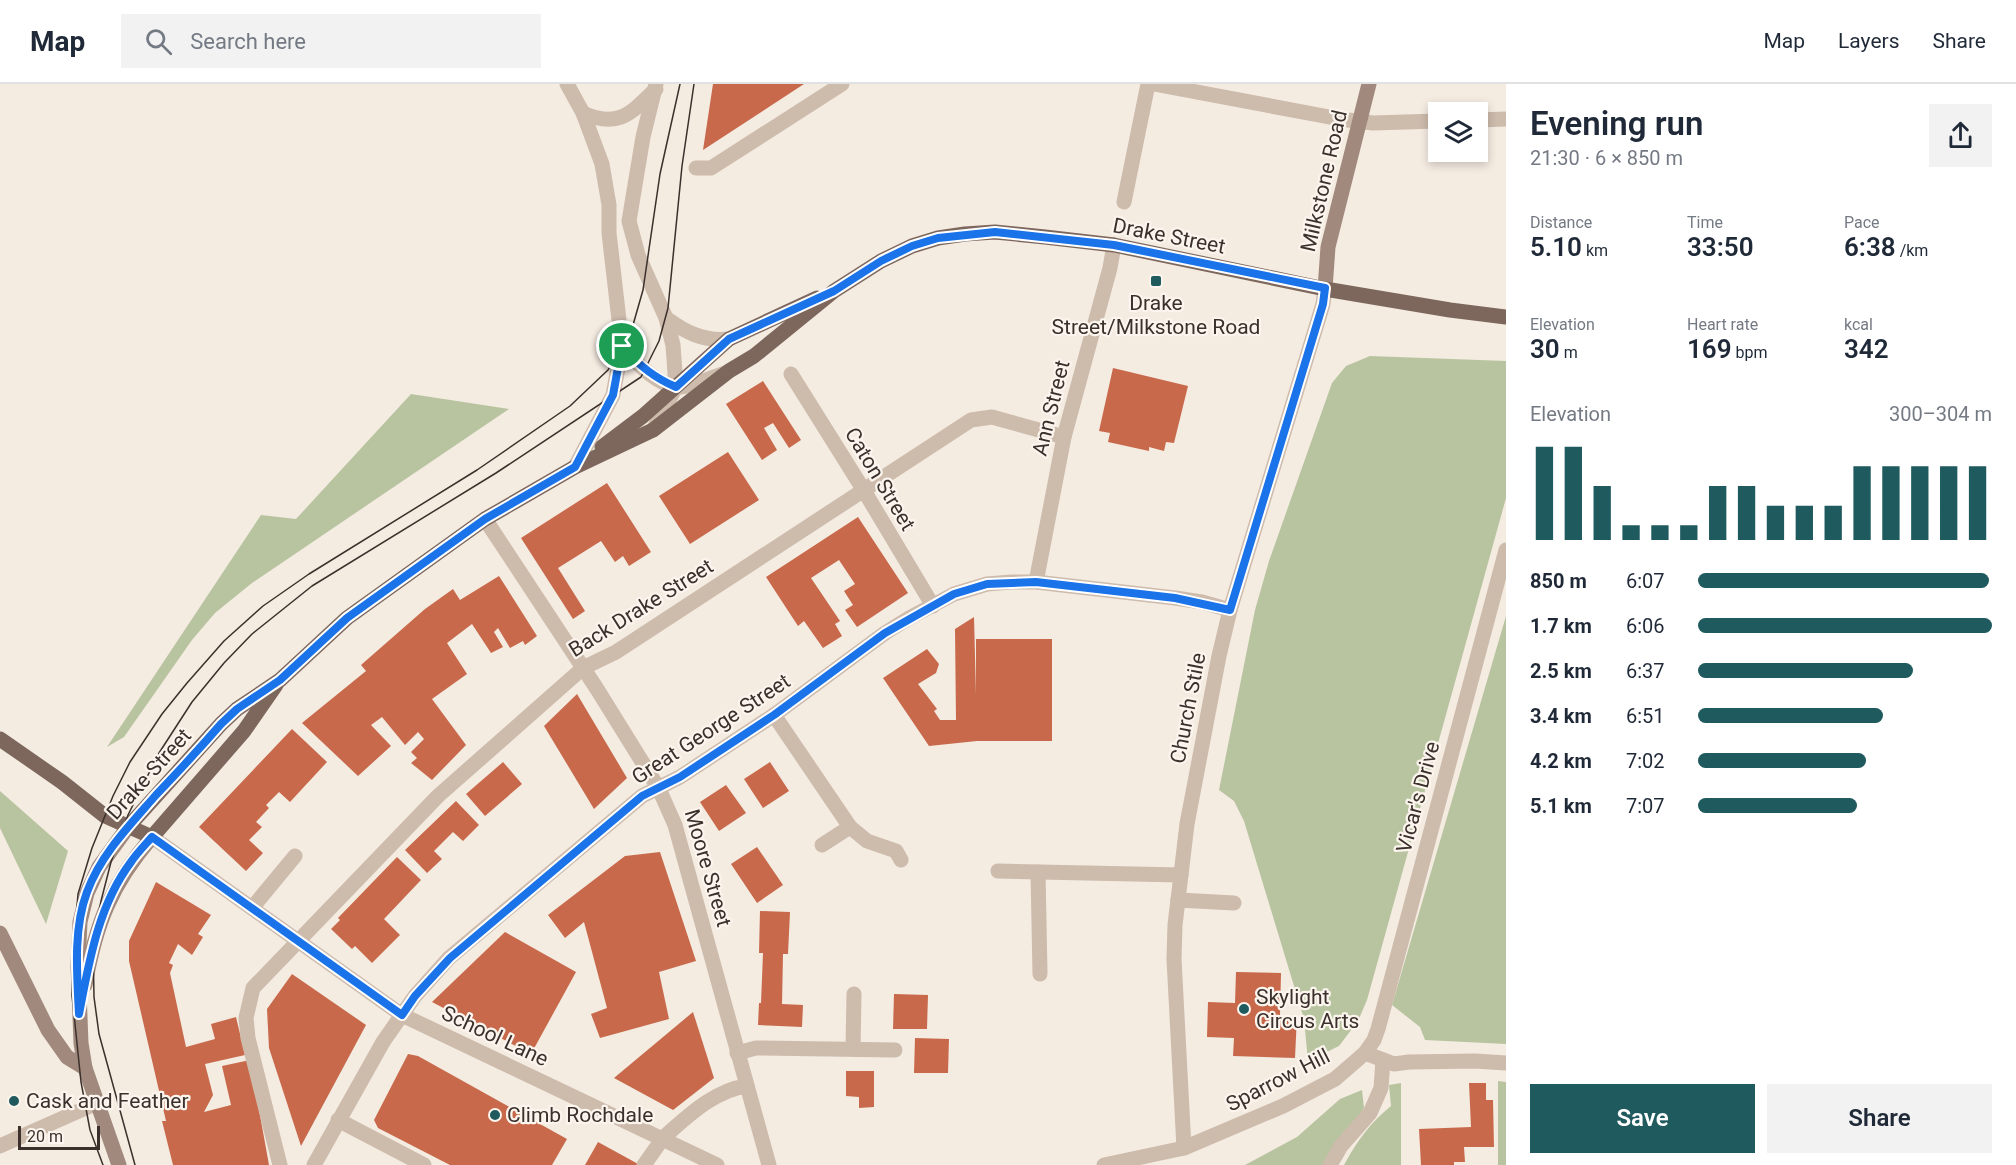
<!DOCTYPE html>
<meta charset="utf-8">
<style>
body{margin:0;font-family:Roboto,sans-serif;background:#f2f2f3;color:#1f2937;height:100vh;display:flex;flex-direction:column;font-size:22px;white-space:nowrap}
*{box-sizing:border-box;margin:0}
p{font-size:20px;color:#747a83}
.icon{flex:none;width:33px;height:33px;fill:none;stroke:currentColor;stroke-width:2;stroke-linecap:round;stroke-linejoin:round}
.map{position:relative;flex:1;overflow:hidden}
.side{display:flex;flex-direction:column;background:#fff;width:510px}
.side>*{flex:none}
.buttons{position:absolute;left:1428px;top:18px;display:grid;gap:12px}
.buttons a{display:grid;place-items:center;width:60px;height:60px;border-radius:0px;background:#fff;box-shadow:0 3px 9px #0003;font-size:30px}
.scale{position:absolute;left:18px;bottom:15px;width:82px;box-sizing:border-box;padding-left:6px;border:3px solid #3b302b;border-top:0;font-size:16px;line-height:21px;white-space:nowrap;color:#3b302b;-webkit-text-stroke:4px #fbf5ee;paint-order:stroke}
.pin{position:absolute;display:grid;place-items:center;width:51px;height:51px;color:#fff;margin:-26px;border:3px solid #fff;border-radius:50%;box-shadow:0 2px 6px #0007}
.round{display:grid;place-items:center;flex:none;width:63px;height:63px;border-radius:0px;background:#f2f2f3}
.headline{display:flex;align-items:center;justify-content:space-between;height:102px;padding:0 24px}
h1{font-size:33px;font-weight:600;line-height:45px}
.stats{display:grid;grid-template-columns:repeat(3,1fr);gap:9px;height:102px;padding:6px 24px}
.stats div{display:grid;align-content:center}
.stats b{font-size:26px;font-weight:600}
.stats small{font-size:16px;font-weight:400}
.stats p{font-size:16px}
.chart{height:168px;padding:12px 24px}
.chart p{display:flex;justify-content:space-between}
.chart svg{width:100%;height:108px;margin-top:6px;stroke:#1f5a5e;stroke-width:6}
.button{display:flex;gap:12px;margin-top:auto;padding:12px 24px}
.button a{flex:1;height:69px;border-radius:0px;background:#1f5a5e;color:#fff;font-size:24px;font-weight:600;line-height:69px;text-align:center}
.button a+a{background:#f2f2f3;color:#1f2937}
ul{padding:0 24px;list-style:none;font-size:20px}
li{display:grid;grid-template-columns:96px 72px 1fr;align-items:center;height:45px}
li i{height:15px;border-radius:8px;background:#1f5a5e}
header{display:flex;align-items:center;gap:36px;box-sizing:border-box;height:84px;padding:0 30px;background:#fff;border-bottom:2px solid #e0e1e3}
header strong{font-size:28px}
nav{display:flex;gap:33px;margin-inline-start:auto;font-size:21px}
.search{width:420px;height:54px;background:#f2f2f3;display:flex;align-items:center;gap:15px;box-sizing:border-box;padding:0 21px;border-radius:0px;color:#747a83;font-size:22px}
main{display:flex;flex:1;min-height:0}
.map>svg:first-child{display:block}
</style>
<header>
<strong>Map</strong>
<div class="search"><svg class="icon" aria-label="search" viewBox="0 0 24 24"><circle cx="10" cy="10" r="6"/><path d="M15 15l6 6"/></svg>Search here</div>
<nav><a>Map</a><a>Layers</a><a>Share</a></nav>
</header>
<main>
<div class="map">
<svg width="1506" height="1081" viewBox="0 0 1506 1081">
<rect width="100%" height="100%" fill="#f4ebe1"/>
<g fill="#b8c4a0">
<path d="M1370 272 1506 277V414L1367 916 1358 937 1339 962 1308 977 1304 935 1244 737 1234 717 1219 706 1255 526 1269 477 1332 299 1346 282Z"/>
<path d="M411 310 509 325 252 499 215 529 192 556 124 653 107 663 261 431 296 435Z"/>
<path d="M1506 532V960L1425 956 1420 943 1392 921Z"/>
<path d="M0 707 68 767 46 840 0 744Z"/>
<path d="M1498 997 1506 998V1081H1498Z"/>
<path d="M1401 999V1081H1344C1357 1057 1370 1039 1391 1022L1389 1001Z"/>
<path d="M1362 1006 1364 1024 1347 1049 1328 1081H1245L1297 1053 1340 1015Z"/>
</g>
<g fill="#c8694b">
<path d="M713 0H804L703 66Z"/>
<path d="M1113 284 1188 302 1174 359 1166 358 1164 367 1149 363V367L1108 358 1110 349 1099 347Z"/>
<path d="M763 297 801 356 789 364 773 339 764 344 777 366 762 376 726 320Z"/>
<path d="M728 368 759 416 690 460 659 412Z"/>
<path d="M607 399 651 468 629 482 623 472 615 478 601 457 558 484 585 527 573 535 521 454Z"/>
<path d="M858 433 908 509 857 543 845 526 853 521 844 507 855 500 839 476 811 494 840 537 835 540 842 552 823 564 804 537 798 542 766 493Z"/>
<path d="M499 492 537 552 525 561 523 557 510 564 498 544 494 548 503 563 491 569 472 540 447 559 467 590 432 615 466 661 432 696 411 679 417 674 411 668 424 655 418 648 405 661 382 633 371 641 391 662 358 692 302 639 366 587 361 581 425 525 453 505 460 516Z"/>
<path d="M974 533 976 611V555H1052V657H977L929 662 883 594 927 565 939 580 936 589 918 600 937 625 934 627 940 636H956L955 545Z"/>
<path d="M577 610 627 694 594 725 544 642Z"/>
<path d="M292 645 327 678 290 718 279 708 266 721 269 724 256 738 262 743 249 756 263 769 246 787 199 743Z"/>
<path d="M503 678 522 700 485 732 466 710Z"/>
<path d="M770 678 789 707 763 724 744 695Z"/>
<path d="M726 701 746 729 719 747 700 718Z"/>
<path d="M456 717 479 741 463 757 453 748 434 767 442 775 427 789 405 766Z"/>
<path d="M757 763 783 801 757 819 731 780Z"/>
<path d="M660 768 696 877 659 888 669 935 600 954 591 930 607 924 584 838 565 854 548 831 625 772Z"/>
<path d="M397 773 421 796 384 835 400 851 372 879 355 862 352 865 331 845 340 836 338 834Z"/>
<path d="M156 798 211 831 198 850 203 853 192 871 178 860 169 879 173 881 170 889 186 963 215 955 211 940 236 933 245 971 205 980 213 1011 204 1028 231 1021 222 982 250 976 269 1081H173L162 1037H166L129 877V857Z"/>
<path d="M760 827 790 828 788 870H783L782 920 803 921 802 943 758 941 759 919H761L763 869H759Z"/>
<path d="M505 848 576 888 531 970 432 918Z"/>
<path d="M1236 888 1281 889 1280 932H1297L1295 974 1233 972 1234 954 1207 953 1208 918 1235 919Z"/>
<path d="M292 890 366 941 301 1062 269 964 267 925Z"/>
<path d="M894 910 928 911 927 945H893Z"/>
<path d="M693 928 714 994 673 1026 614 994Z"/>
<path d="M915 954 949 955 948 989H914Z"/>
<path d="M408 970 418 972 567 1055 552 1081H450L378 1044 374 1036Z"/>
<path d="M846 987H874V1023L859 1024V1013L846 1012Z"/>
<path d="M1469 999H1486V1016H1493L1494 1063H1464L1465 1078H1454V1081H1421L1419 1045 1471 1043Z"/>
<path d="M598 1058 640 1081H585Z"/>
</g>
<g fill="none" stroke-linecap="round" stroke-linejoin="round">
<g stroke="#cdbbac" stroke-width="15">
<path d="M774 631 850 743 867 757 896 767 901 776"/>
<path d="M822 761 850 743"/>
<path d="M998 787 1181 791"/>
<path d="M1038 788 1040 890"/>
<path d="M1178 816 1234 819"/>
<path d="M252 824 295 772"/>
<path d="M853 965 854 910"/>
<path d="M737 969 756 964 895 966"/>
<path d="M663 1054C687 1033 714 1006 747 1002"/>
<path d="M1330 1081 1341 1062 1370 1029 1381 1004 1383 976"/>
</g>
<g stroke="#cdbbac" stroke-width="15">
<path d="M567 0 583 29 602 80 609 121V149L622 262 613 311 575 383"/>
<path d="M1154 0 1340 35 1373 39 1438 37"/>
<path d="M583 29C619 45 631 29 656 5"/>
<path d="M1478 36 1506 35"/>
<path d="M696 84H711L842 0"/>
<path d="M1124 118 1148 0"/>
<path d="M666 234C685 248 704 258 729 255"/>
<path d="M622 262C635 278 654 298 675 303 687 305 713 293 725 289"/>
<path d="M791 290 863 405 933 522"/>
<path d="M653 346 676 303 673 261 666 234 638 171 629 137 643 53 656 0"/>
<path d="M485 435 597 605 659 705 675 741 769 1081"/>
<path d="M1036 498 1064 353 1110 184 1114 161"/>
<path d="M152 753 402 931 717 1081"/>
<path d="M1365 969 1374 956 1378 945 1506 466"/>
<path d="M338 1036 424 1081"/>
<path d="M0 1062 97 1019"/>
<path d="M1184 1064 1174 875 1175 841 1187 740 1219 572 1230 526 1323 220 1325 205"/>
<path d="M280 1081 248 954 246 934 253 904 438 712 583 584 616 568 971 336 992 333 1064 353"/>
<path d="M314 1081 383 958 415 912 449 874 642 712 680 693 774 631 885 549 909 534 954 510 987 500 1012 498H1036L1175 514 1202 518 1230 526"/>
<path d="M644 1081 663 1054"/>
<path d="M1104 1081 1184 1064 1283 1022 1335 995 1365 969 1394 980 1409 978 1475 977 1506 979"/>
</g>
<g stroke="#a18a7d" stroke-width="15">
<path d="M1325 205 1328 163 1369 0"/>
<path d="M0 849 48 946 67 973 85 984"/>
<path d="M85 901C96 839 111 801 152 753"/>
<path d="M119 1081 85 984 81 959 78 882 80 838 87 809 99 783 128 743"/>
</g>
<g stroke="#7d675c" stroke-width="15">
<path d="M602 363 643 332 729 255 817 214"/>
<path d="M0 655 62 698 105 732 152 753 244 647 276 601"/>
<path d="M128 743 221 640 237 625 280 596 347 534 485 435 575 383 653 346 729 287 754 272 834 207 881 177 912 162 938 154 965 150 995 148 1045 153 1114 161 1325 205 1450 226 1506 233"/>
</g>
<g stroke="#3b302b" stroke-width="1.5">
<path d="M103 1081 90 1046 81 998 72 911 73 870 78 810 92 764 113 712 130 678 162 630 187 599 224 557 263 522 309 490 477 386 570 322 608 286 633 241 643 206 660 90 680 0"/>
<path d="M135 1081 99 950 94 913 93 860 101 817 111 778 128 731 159 669 192 618 224 579 252 550 312 502 496 389 641 293 659 257 668 224 682 82 694 0"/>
</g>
</g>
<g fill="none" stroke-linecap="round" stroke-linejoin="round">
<g stroke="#fff" stroke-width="12">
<path id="route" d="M995 148 1114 161 1325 204 1323 220 1230 526 1175 514 1036 498 987 500 954 510 885 549 774 631 680 693 642 712 450 874 415 912 402 931 152 753C145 761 137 769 131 778 98 822 89 878 79 930 77 891 73 845 87 808 101 770 130 741 156 711 178 688 200 664 221 640L237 625 280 596 347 534 485 435 575 383 613 311 622 262C638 281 654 294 676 303L729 255 834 207 881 177 912 162 938 154Z"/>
</g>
<use href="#route" stroke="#1a73e8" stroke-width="8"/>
</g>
<g fill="#1f5a5e" stroke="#fbf5ee" stroke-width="2">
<rect x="1150" y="191" width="12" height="12" rx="3"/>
<circle cx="1244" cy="925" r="6"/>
<circle cx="14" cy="1017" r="6"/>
<circle cx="495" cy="1031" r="6"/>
</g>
<g text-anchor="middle" stroke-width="4.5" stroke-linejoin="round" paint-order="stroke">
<g font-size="21" fill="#3b302b" stroke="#fbf5ee">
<text transform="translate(1324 97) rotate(-77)" y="7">Milkstone Road</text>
<text transform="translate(1169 152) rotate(11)" y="7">Drake Street</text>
<text transform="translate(1051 324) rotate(-76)" y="7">Ann Street</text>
<text transform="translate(880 395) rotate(59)" y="7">Caton Street</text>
<text transform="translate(641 524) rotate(-32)" y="7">Back Drake Street</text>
<text transform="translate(1188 624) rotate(-79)" y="7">Church Stile</text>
<text transform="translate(711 645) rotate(-33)" y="7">Great George Street</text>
<text transform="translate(149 690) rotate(-48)" y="7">Drake Street</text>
<text transform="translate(1418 713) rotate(-75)" y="7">Vicar's Drive</text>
<text transform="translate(708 784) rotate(74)" y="7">Moore Street</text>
<text transform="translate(495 952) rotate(25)" y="7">School Lane</text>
<text transform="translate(1278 996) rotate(-27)" y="7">Sparrow Hill</text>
</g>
<g font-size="21" fill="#3b302b" stroke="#fbf5ee" text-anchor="start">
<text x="1156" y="226" text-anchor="middle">Drake<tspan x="1156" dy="24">Street/Milkstone Road</tspan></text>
<text x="1256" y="920">Skylight<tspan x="1256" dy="24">Circus Arts</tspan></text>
<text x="26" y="1024">Cask and Feather</text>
<text x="507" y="1038">Climb Rochdale</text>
</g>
</g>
</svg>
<div class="buttons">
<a><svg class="icon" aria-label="layers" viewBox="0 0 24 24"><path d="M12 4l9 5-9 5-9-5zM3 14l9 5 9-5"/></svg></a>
</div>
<div class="scale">20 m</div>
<div class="pin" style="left:622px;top:262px;background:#1e9e55"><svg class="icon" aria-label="arrive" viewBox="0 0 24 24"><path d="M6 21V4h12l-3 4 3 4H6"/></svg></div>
</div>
<section class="side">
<div class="headline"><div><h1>Evening run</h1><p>21:30 · 6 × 850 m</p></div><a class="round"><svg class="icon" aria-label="share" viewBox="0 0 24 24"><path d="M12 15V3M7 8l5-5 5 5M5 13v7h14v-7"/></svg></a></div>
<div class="stats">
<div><p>Distance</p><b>5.10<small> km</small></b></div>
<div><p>Time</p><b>33:50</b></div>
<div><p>Pace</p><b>6:38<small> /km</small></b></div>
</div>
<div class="stats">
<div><p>Elevation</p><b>30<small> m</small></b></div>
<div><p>Heart rate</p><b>169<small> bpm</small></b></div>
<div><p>kcal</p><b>342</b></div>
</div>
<div class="chart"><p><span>Elevation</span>300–304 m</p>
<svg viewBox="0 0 160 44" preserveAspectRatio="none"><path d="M5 44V6M15 44V6M25 44V22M35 44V38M45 44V38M55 44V38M65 44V22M75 44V22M85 44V30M95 44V30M105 44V30M115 44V14M125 44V14M135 44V14M145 44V14M155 44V14"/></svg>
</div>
<ul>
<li><b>850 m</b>6:07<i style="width:99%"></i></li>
<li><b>1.7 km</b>6:06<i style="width:100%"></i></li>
<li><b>2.5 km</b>6:37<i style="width:73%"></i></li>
<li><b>3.4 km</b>6:51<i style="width:63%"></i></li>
<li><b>4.2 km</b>7:02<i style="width:57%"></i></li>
<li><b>5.1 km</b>7:07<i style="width:54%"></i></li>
</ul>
<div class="button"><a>Save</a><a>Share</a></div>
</section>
</main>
